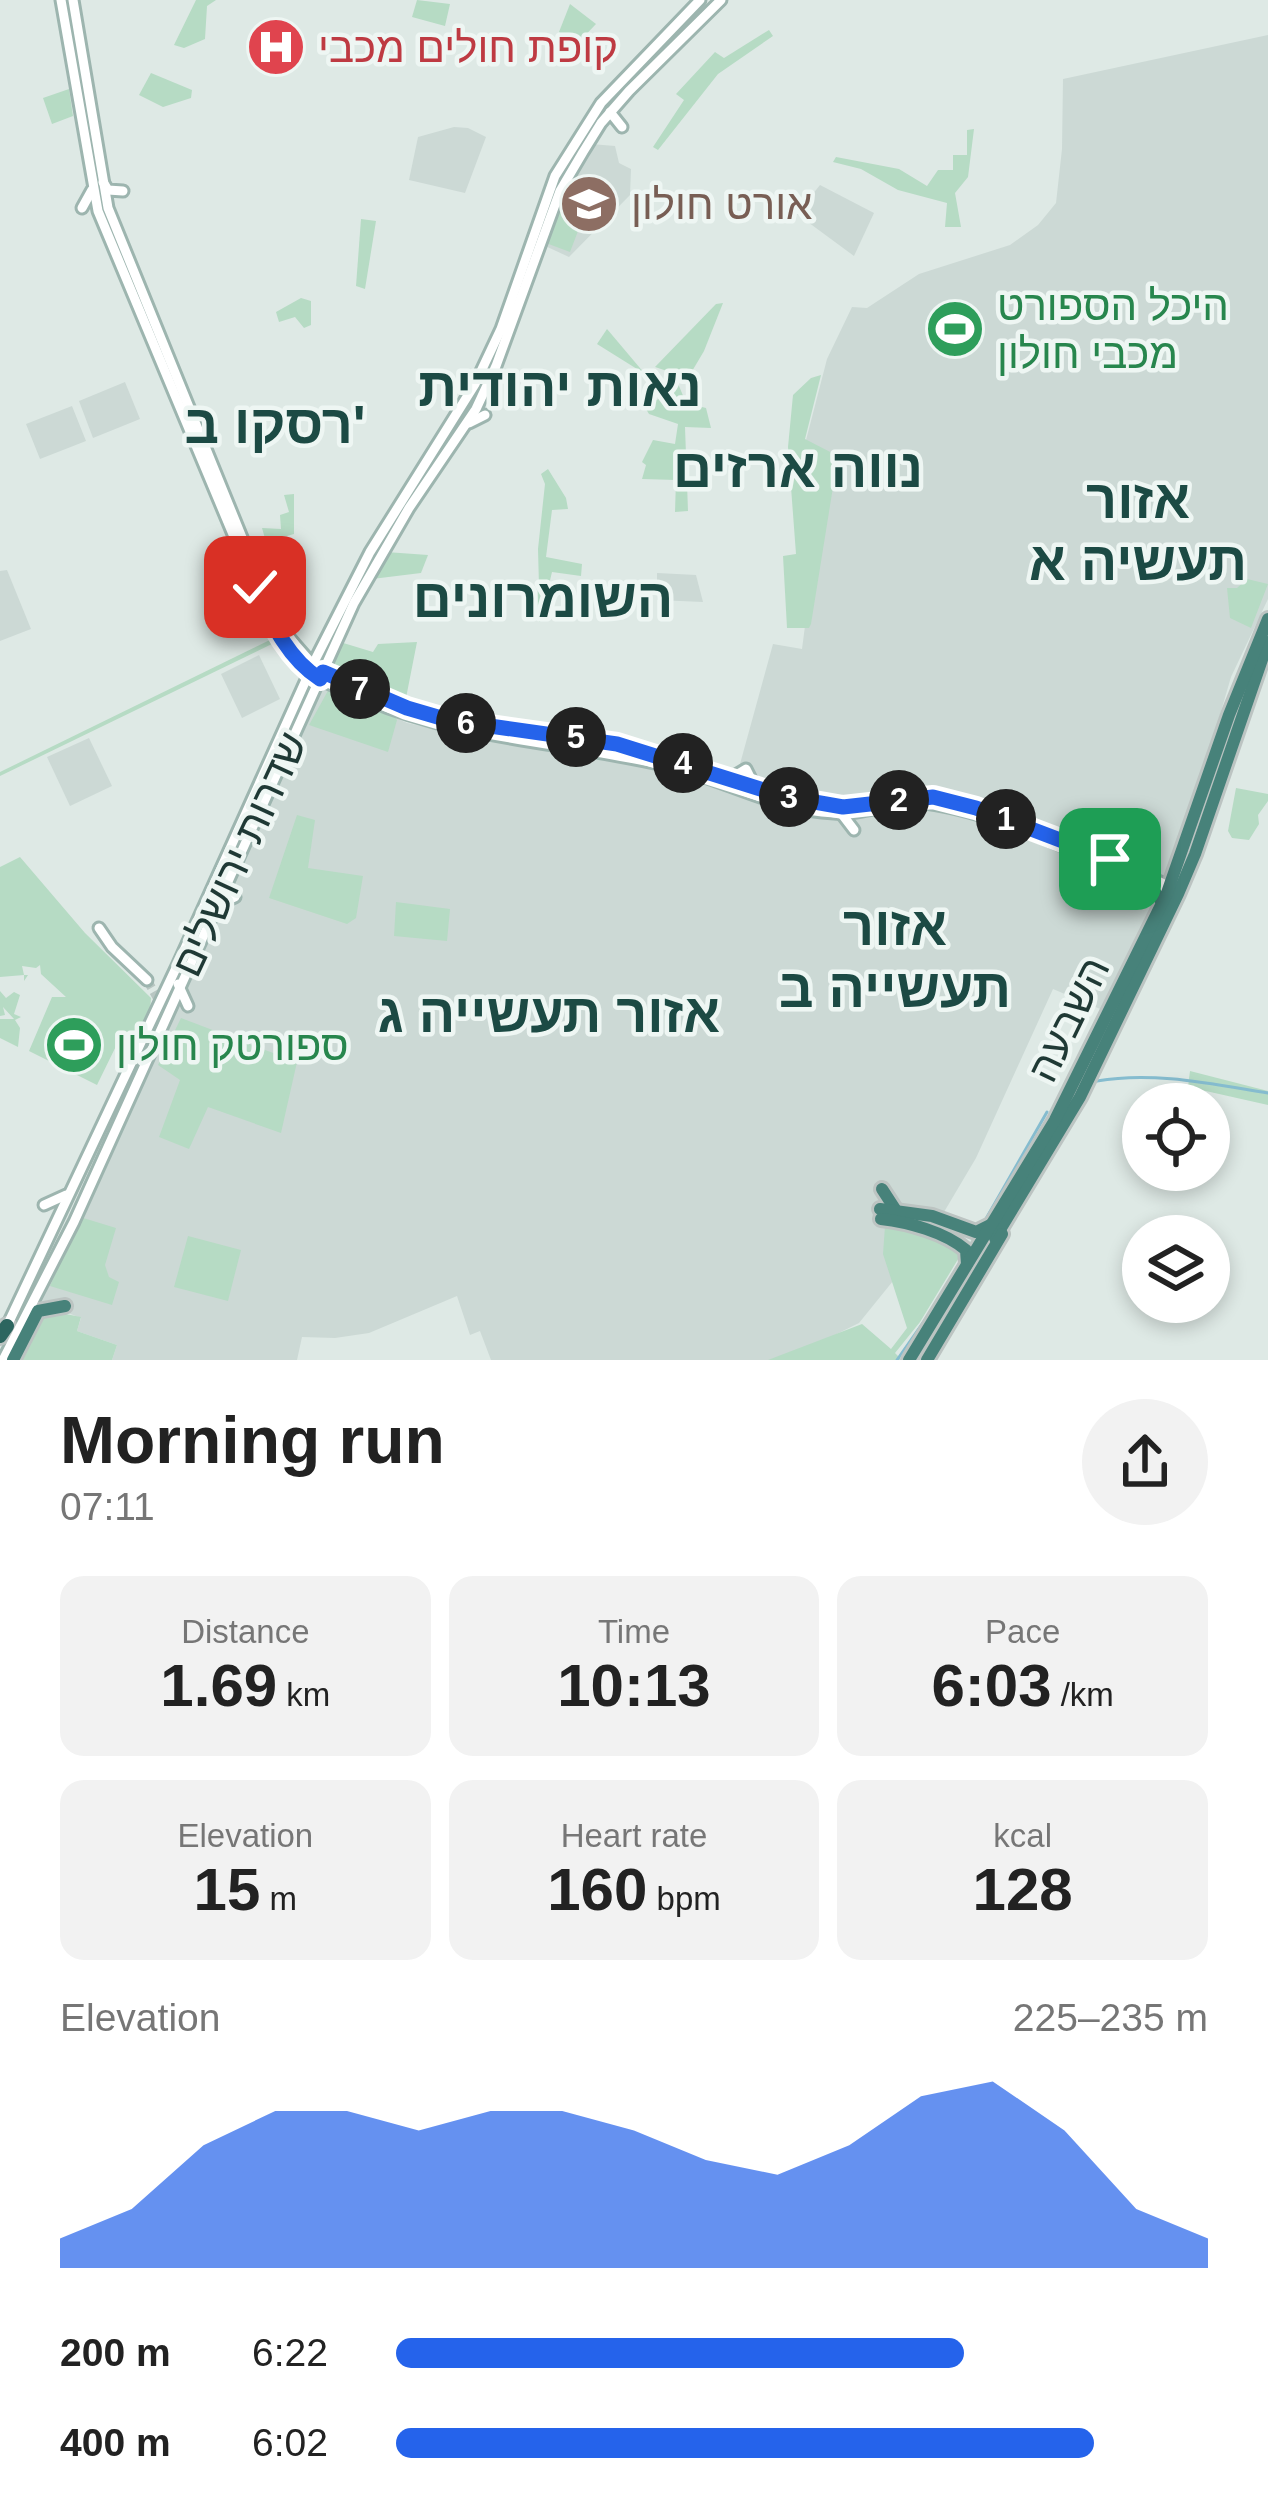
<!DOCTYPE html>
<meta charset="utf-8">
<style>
body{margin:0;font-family:Helvetica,Heebo,sans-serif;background:#f2f2f2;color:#222;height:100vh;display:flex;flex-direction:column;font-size:45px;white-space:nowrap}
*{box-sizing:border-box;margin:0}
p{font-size:39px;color:#767676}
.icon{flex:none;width:66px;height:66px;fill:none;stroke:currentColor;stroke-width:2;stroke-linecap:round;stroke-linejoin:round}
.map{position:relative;height:1360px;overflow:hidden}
.panel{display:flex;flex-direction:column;background:#fff;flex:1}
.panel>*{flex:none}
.controls{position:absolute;left:1122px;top:1083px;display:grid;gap:24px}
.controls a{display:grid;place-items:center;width:108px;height:108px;border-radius:50%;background:#fff;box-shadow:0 6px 18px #0003;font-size:60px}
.pin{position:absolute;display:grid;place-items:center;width:102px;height:102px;color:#fff;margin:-51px;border-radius:24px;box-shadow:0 6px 18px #0006}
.km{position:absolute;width:60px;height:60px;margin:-30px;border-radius:50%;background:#222;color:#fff;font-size:33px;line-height:60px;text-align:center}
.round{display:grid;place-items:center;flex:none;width:126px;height:126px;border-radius:63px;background:#f2f2f2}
.head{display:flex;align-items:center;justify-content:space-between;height:204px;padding:0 60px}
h1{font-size:66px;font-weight:700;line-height:90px}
.stats{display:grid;grid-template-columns:repeat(3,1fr);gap:18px;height:204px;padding:12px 60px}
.stats div{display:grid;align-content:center;border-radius:24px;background:#f2f2f2;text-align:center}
.stats b{font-size:60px;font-weight:700}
.stats small{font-size:33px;font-weight:400}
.stats p{font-size:33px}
.chart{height:336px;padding:24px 60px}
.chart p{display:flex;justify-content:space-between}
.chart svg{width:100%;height:216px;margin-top:12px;fill:#2563eb;opacity:.7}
ul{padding:0 60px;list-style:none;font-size:39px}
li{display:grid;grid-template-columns:192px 144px 1fr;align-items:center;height:90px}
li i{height:30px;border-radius:15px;background:#2563eb}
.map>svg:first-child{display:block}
</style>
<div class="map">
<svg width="1268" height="1360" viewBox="0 0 1268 1360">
<rect width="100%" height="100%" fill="#dee9e5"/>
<g fill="#ccd9d5">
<path d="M1268 35V599L1231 677 1179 855 1105 1011 1053 989 976 1158 931 1234 859 1323 784 1360H491L480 1331 470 1335 457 1296 369 1333 335 1338 302 1337 297 1360H112L117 1345 77 1331 81 1318 37 1301 319 690 329 688 407 723 444 731 533 742 717 776 734 771 740 764 773 644 802 649 827 457 804 448 827 359 852 307 867 308 919 274 1010 245 1038 225 1056 203 1062 149 1063 79Z"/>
<path d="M454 127 468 128 486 137 465 193 409 180 418 137Z"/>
<path d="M591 144 615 146 619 163 631 169 630 195 569 257 541 244 563 189Z"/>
<path d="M820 185 874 213 854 256 797 214Z"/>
<path d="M125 382 140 419 93 438 79 401Z"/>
<path d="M72 406 86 441 40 459 26 424Z"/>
<path d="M7 570 31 629 0 641V571Z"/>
<path d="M657 573 696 575 703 602 657 600Z"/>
<path d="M259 655 280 699 242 718 221 674Z"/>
<path d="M89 738 112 786 70 806 47 757Z"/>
</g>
<g fill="#b6dbc4">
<path d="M196 0H216L207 6 205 39 184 48 174 45Z"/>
<path d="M417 0 450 4 445 26 412 17Z"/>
<path d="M570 4 596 24 575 46 559 32Z"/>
<path d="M769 30 773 36 718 74 658 150 653 147 684 100 676 94 715 52 724 58Z"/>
<path d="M151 73 192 90 191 98 163 107 139 95Z"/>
<path d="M69 89 73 116 52 124 43 98Z"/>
<path d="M974 129 968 177 955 193 961 227H945L947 203 898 190 861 169 833 162 836 157 899 169 927 186 938 170H953V155H967V130Z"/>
<path d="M564 195 588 205 570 252 546 243Z"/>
<path d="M361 219 376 221 365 289 356 286Z"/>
<path d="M301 298 311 301V325L304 328 295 317 279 322 276 312Z"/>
<path d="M723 303 704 351 688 378 655 367 716 304Z"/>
<path d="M607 329 645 374 597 344Z"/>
<path d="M821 375 805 439 838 456 811 624 809 628H787L783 556 796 554 788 447 793 395 811 378Z"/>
<path d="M677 381 686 403 706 408 711 428 685 427 688 511 675 512 676 480 642 479 646 465 642 462 653 440 675 444 678 424 649 414 643 404 669 396Z"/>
<path d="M548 469 566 498 568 509 552 510 546 557 582 564 581 576 552 572 540 622 533 616 539 586 538 549 545 484 541 474Z"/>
<path d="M294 494V534L266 542 262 528 281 529 280 515 289 512 284 495Z"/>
<path d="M386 552 428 555 421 573 372 579Z"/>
<path d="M1247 579 1268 584 1251 628 1230 618 1227 588H1237Z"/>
<path d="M278 636 280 640 0 776V772Z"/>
<path d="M340 642 373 652 378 644 417 642 405 703 339 676 330 661Z"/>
<path d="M330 687 391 712 397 720 388 752 309 725Z"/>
<path d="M1236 788 1268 794V801L1258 815 1259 824 1249 840 1232 838 1228 831Z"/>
<path d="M297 815 315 820 308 868 363 876 356 918 347 924 269 898Z"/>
<path d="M20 857 85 933 151 998 150 1011 112 1091 130 1044 119 1040 97 1085 29 1051 52 997H66L41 974 40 965 36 968 22 966 24 975H28L24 981V975L0 977V867Z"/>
<path d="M396 902 450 909 447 941 394 936Z"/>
<path d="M0 991 6 998 14 992 20 995 14 1014 21 1017 15 1020 20 1028 18 1047 0 1038V1019H14L3 1007 5 1015 0 1016Z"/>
<path d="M181 1018 297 1062 281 1133 208 1107 189 1149 159 1137 180 1080 158 1065Z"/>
<path d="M1190 1071 1268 1091V1105L1188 1087Z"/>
<path d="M80 1217 116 1228 105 1265 109 1277 119 1282 112 1305 50 1286Z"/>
<path d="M885 1226 909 1230 963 1251 920 1322 895 1353 902 1360H768L862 1324 891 1349 907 1328 883 1254Z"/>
<path d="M188 1236 241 1250 228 1301 174 1287Z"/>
<path d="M50 1311 81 1317 77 1331 117 1345 112 1360H22L44 1314Z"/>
</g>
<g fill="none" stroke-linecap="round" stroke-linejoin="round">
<g stroke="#85bccf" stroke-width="3">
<path d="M1097 1081C1153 1071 1212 1084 1268 1093"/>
<path d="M983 1224 1047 1112"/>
<path d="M939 1299 961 1261"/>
<path d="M897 1360 934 1307"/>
</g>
<path stroke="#b8c6c2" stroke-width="9" stroke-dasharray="9 4.5" stroke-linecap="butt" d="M147 980 158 999V1024"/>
<g stroke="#9db5af" stroke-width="15">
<g id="secondary">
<path d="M61 0 98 211 255 587C269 617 283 650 308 671 325 684 347 691 366 699 462 740 566 742 668 766 723 779 777 811 834 813 865 815 894 800 925 803 1005 813 1098 864 1172 895"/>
<path d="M73 0 108 208 267 599 286 634 313 665 407 708 492 728 617 744 786 797 843 807 885 802"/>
<path d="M610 112 622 127"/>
<path d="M103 182 108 190 123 191"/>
<path d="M82 208 92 190"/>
<path d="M469 423 485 415"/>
<path d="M731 778 746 769 754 785"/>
<path d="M907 798C964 790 1043 834 1096 854"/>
<path d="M841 813 854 830"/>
<path d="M1134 869 1170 887"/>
<path d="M217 905 235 897"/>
<path d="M99 928 112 947 147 980"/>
<path d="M178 984 188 1006"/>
<path d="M44 1205 66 1195"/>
<path d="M7 1326 177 966 315 660 370 552 475 384 501 329 555 176 601 103 700 0"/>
<path d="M3 1360 74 1222 354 603 409 508 476 409 496 366 560 191 583 152 601 123 629 91 721 0"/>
</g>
</g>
<g stroke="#bcc4c2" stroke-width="18">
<g id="trunk">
<path d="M1149 884 1162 902"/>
<path d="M882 1189 895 1209"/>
<path d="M880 1209 932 1216 976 1232 992 1224"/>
<path d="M881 1219C908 1222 945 1232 966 1250L967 1264"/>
<path d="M995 1238 1080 1097 1178 894 1195 854 1268 642"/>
<path d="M13 1360 38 1311 65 1306"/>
<path d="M909 1360 1055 1120 1167 893 1229 715 1268 619"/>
<path d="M927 1360 1002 1234"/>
</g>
</g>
<g stroke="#bcc4c2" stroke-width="20">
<path id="motorway" d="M0 1336 7 1326"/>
</g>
<use href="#secondary" stroke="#fff" stroke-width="9"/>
<use href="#trunk" stroke="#47827a" stroke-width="12"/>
<use href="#motorway" stroke="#2c655f" stroke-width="14"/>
</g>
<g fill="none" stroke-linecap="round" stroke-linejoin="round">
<g stroke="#fff" stroke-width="24">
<path id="route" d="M255 587C271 621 287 658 320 679L323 672 407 708 448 720 617 744 786 797 843 807 933 797 976 808 1110 859"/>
</g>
<use href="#route" stroke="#2563eb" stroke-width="15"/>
</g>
<defs>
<g id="hospital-disc" transform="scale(3)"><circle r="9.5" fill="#e0444e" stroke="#eef6f3"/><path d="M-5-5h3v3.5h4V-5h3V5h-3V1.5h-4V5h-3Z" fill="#fff"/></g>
<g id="school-disc" transform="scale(3)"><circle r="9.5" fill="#8d6e63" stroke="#eef6f3"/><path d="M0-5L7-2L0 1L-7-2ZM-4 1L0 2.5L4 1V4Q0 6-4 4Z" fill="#fff"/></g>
<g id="stadium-disc" transform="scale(3)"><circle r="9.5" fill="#2e9e5b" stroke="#eef6f3"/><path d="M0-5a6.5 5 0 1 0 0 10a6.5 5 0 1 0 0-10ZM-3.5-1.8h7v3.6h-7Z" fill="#fff"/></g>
</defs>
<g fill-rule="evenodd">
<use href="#hospital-disc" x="276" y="47"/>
<use href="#school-disc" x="589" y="204"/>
<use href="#stadium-disc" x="955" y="329"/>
<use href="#stadium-disc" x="74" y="1045"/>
</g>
<g text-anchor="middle" stroke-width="9" stroke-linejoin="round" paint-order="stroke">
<g font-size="42" fill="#be3a42" stroke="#eef6f3" text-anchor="start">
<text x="318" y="62">קופת חולים מכבי</text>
</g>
<g font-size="42" fill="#785e54" stroke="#eef6f3" text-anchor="start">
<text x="631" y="219">אורט חולון</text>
</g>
<g font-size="42" fill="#27864d" stroke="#eef6f3" text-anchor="start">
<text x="997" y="320">היכל הספורט<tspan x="997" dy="48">מכבי חולון</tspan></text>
<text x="116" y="1060">ספורטק חולון</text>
</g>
<g font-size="42" fill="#1f3935" stroke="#eef6f3">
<text transform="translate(239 854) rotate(-65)" y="15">שדרות ירושלים</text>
<text transform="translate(1068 1019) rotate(-64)" y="15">השבעה</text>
</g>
<g font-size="54" font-weight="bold" fill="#1c4a44" stroke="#eef6f3">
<text x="560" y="406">נאות יהודית</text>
<text x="275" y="443">רסקו ב'</text>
<text x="798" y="487">נווה ארזים</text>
<text x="1138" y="518">אזור<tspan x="1138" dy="62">תעשיה א</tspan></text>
<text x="543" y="617">השומרונים</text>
<text x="895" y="945">אזור<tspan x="895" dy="62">תעשייה ב</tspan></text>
<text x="549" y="1032">אזור תעשייה ג</text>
</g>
</g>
</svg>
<div class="controls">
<a><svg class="icon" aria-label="locate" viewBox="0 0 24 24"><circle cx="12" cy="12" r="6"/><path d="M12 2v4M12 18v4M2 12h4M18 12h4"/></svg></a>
<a><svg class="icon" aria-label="layers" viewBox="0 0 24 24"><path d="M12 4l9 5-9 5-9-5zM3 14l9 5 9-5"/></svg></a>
</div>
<div class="pin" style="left:1110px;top:859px;background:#1e9e55"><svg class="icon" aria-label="arrive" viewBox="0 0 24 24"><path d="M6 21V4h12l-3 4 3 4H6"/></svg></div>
<div class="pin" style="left:255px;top:587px;background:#d93025"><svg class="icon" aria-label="check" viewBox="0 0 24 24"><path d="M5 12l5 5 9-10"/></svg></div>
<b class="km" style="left:1006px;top:819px">1</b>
<b class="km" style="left:899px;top:800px">2</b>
<b class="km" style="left:789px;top:797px">3</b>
<b class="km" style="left:683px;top:763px">4</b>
<b class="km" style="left:576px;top:737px">5</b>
<b class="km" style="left:466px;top:723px">6</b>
<b class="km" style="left:360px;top:689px">7</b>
</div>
<section class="panel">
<div class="head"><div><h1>Morning run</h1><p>07:11</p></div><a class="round"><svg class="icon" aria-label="share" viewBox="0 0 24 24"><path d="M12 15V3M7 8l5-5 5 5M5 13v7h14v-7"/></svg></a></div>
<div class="stats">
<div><p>Distance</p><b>1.69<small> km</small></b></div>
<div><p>Time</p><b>10:13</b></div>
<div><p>Pace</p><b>6:03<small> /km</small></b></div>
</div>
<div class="stats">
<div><p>Elevation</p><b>15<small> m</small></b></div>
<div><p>Heart rate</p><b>160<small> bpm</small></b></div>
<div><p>kcal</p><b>128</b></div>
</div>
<div class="chart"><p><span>Elevation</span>225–235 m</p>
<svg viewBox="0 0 160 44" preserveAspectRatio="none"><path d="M0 44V38L10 32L20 19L30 12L40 12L50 16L60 12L70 12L80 16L90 22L100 25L110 19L120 9L130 6L140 16L150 32L160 38V44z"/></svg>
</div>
<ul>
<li><b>200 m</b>6:22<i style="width:70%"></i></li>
<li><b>400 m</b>6:02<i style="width:86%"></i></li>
</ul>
</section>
